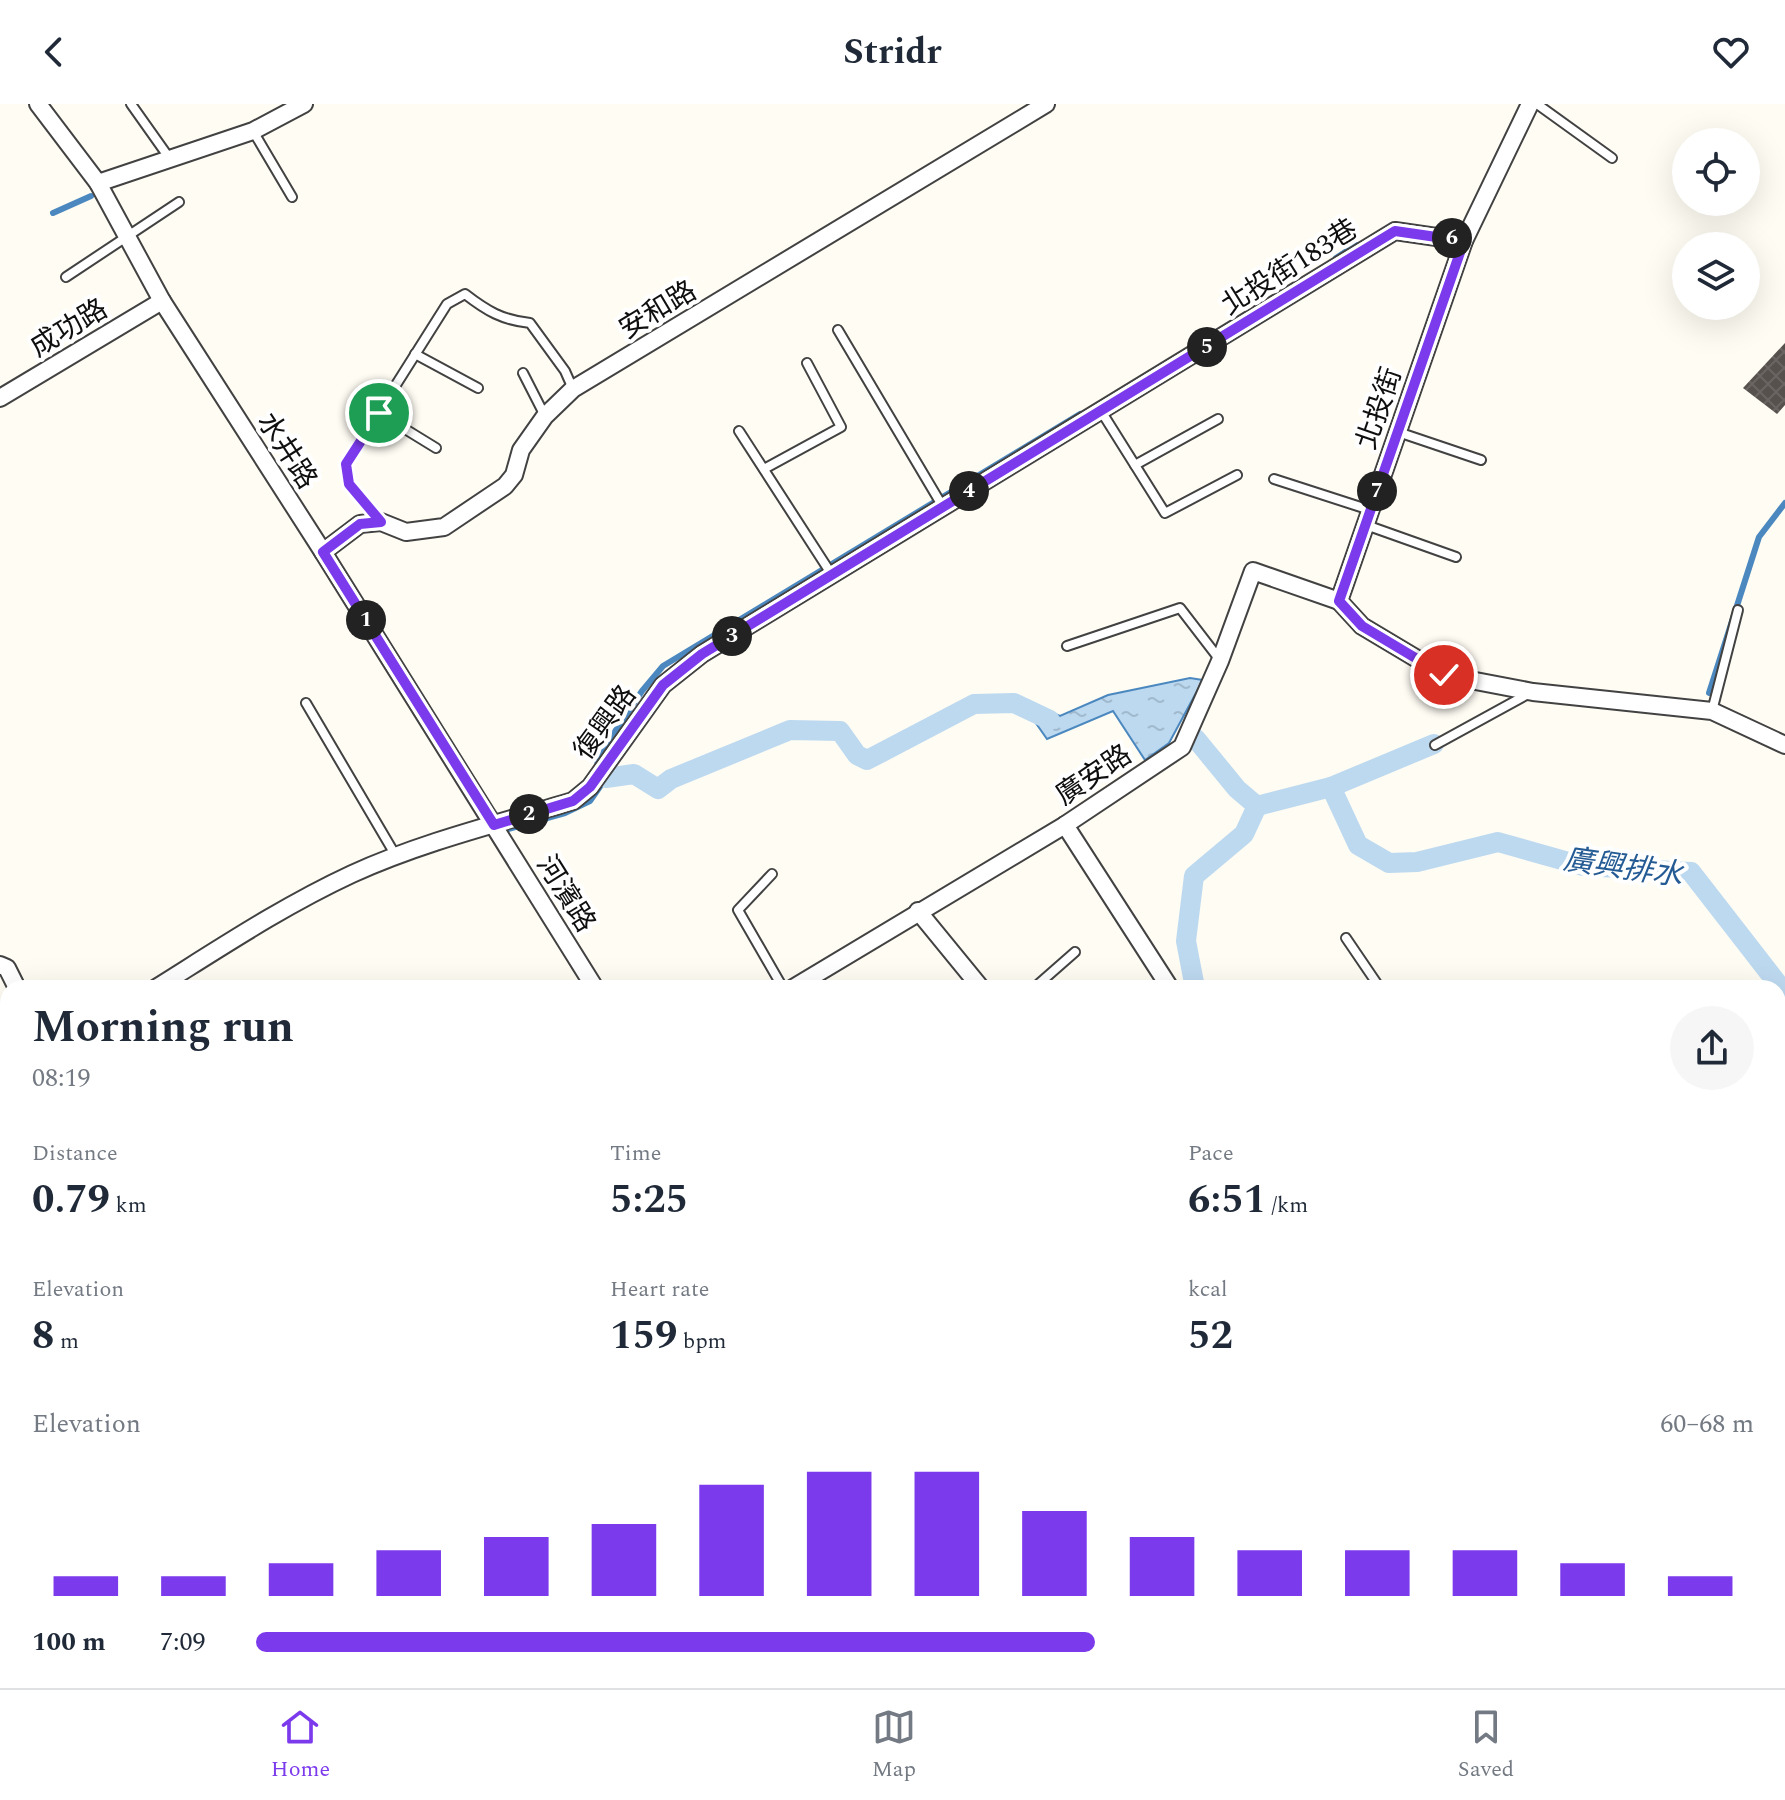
<!DOCTYPE html>
<meta charset="utf-8">
<style>
body{margin:0;font-family:Spectral,"Noto Sans TC",serif;background:#f6f6f7;color:#1f2937;height:100vh;display:flex;flex-direction:column;font-size:30px;white-space:nowrap}
*{box-sizing:border-box;margin:0}
p{font-size:26px;color:#747a83}
.icon{flex:none;width:44px;height:44px;fill:none;stroke:currentColor;stroke-width:2;stroke-linecap:round;stroke-linejoin:round}
.map{position:relative;flex:1;overflow:hidden}
.drawer{position:absolute;left:0px;top:876px;width:1786px;height:708px;display:flex;flex-direction:column;background:#fff;border-radius:24px 24px 0 0;box-shadow:0 8px 32px #0002}
.drawer>*{flex:none}
.tools{position:absolute;left:1672px;top:24px;display:grid;gap:16px}
.tools a{display:grid;place-items:center;width:88px;height:88px;border-radius:50%;background:#fff;box-shadow:0 8px 32px #0002;font-size:40px}
.pin{position:absolute;display:grid;place-items:center;width:68px;height:68px;color:#fff;margin:-34px;border:4px solid #fff;border-radius:50%;box-shadow:0 2px 8px #0007}
.km{position:absolute;width:40px;height:40px;margin:-20px;border-radius:50%;background:#222;color:#fff;font-size:22px;line-height:40px;text-align:center}
.round{display:grid;place-items:center;flex:none;width:84px;height:84px;border-radius:42px;background:#f6f6f7}
.overview{display:flex;align-items:center;justify-content:space-between;height:136px;padding:0 32px}
h1{font-size:44px;font-weight:700;line-height:60px}
.metrics{display:grid;grid-template-columns:repeat(3,1fr);gap:12px;height:136px;padding:8px 32px}
.metrics div{display:grid;align-content:center}
.metrics b{font-size:40px;font-weight:700}
.metrics small{font-size:22px;font-weight:400}
.metrics p{font-size:22px}
.chart{height:224px;padding:16px 32px}
.chart p{display:flex;justify-content:space-between}
.chart svg{width:100%;height:144px;margin-top:8px;stroke:#7c3aed;stroke-width:6}
ul{padding:0 32px;list-style:none;font-size:26px}
li{display:grid;grid-template-columns:128px 96px 1fr;align-items:center;height:60px}
li i{height:20px;border-radius:10px;background:#7c3aed}
header{display:flex;justify-content:space-between;align-items:center;height:104px;padding:0 32px;background:#fff;font-size:36px;font-weight:700}
.tabs{display:flex;justify-content:space-around;align-items:center;height:112px;border-top:2px solid #e0e1e3;background:#fff;font-size:22px;color:#747a83}
.tabs a{display:grid;justify-items:center;gap:4px}
.tabs .current{color:#7c3aed}
.map>svg:first-child{display:block}
</style>
<header><svg class="icon" aria-label="back" viewBox="0 0 24 24"><path d="M15 5l-7 7 7 7"/></svg>Stridr<svg class="icon" aria-label="heart" viewBox="0 0 24 24"><path d="M12 20l-8-8c-3-5 5-10 8-4 3-6 11-1 8 4z"/></svg></header>
<div class="map">
<svg width="1785" height="1584" viewBox="0 0 1785 1584">
<defs>
<pattern id="water-ripples" width="26" height="14" patternUnits="userSpaceOnUse" patternTransform="scale(2)"><rect width="26" height="14" fill="#bdd9f0"/><path d="M2 4q2-2 4 0t4 0M15 11q2-2 4 0t4 0" fill="none" stroke="#a1b9cd"/></pattern>
<pattern id="building-cross-hatch" width="8" height="8" patternUnits="userSpaceOnUse" patternTransform="scale(2)"><rect width="8" height="8" fill="#57514d"/><path d="M0 0l8 8M0 8l8-8" fill="none" stroke="#6a6562"/></pattern>
</defs>
<rect width="100%" height="100%" fill="#fefcf3"/>
<path fill="url(#water-ripples)" stroke="#4b88bf" stroke-width="2" d="M1190 574 1203 576 1169 639 1145 656 1113 607 1047 635 1019 595 1060 612 1108 591Z"/>
<g fill="none" stroke-linecap="round" stroke-linejoin="round">
<g stroke="#4b88bf" stroke-width="6">
<path d="M53 109 91 92"/>
<path d="M1336 154 1356 141"/>
<path d="M1709 589 1759 433 1785 399"/>
<path d="M505 726 565 709 590 697 606 674 596 656 642 587 663 562 1080 310"/>
<path d="M396 1576 397 1584"/>
</g>
<g stroke="#bdd9f0" stroke-width="20">
<path d="M1196 635 1237 685 1257 702"/>
<path d="M606 674 634 670 658 685 671 675 790 626 840 627 857 651 867 656 974 600 1014 599 1050 616"/>
<path d="M1331 683 1434 640"/>
<path d="M1257 702 1331 683 1358 741 1389 759 1417 758 1498 738 1583 762 1691 768 1785 889"/>
<path d="M1195 884 1186 837 1194 772 1244 730 1257 702"/>
<path d="M0 1320 8 1317"/>
</g>
</g>
<path fill="url(#building-cross-hatch)" d="M1785 239V301L1777 310 1743 284Z"/>
<g fill="none" stroke-linecap="round" stroke-linejoin="round">
<g stroke="#424242" stroke-width="12">
<g id="lane">
<path d="M131 0 170 55"/>
<path d="M1537 0 1612 54"/>
<path d="M253 27 292 93"/>
<path d="M66 173 179 98"/>
<path d="M838 226 943 403"/>
<path d="M415 250 478 284"/>
<path d="M523 269 545 312"/>
<path d="M1101 307 1165 409 1237 371"/>
<path d="M379 309 436 344"/>
<path d="M739 327 832 471"/>
<path d="M1398 328 1481 356"/>
<path d="M1135 361 1218 315"/>
<path d="M764 365 841 323 807 259"/>
<path d="M1274 375 1370 406"/>
<path d="M380 417 349 380 346 360 447 200 465 190C487 207 502 216 530 219L565 267 573 285"/>
<path d="M1366 421 1456 453"/>
<path d="M1067 542 1180 504 1220 556"/>
<path d="M306 599 396 752"/>
<path d="M1712 607 1738 506"/>
<path d="M1435 641 1528 590"/>
<path d="M772 770 738 806 783 884"/>
<path d="M1346 834 1380 884"/>
<path d="M1034 884 1075 848"/>
<path d="M0 930 8 925"/>
<path d="M1778 1048 1785 1046"/>
<path d="M0 1111 8 1120"/>
<path d="M519 1576 524 1584"/>
<path d="M1202 1576 1204 1584"/>
<path d="M277 1578 278 1584"/>
</g>
</g>
<g stroke="#424242" stroke-width="20">
<g id="street">
<path d="M38 0 98 79 162 197 323 448 595 884"/>
<path d="M1530 0 1464 137 1339 497 1362 522 1444 571 1533 588 1712 607 1785 641"/>
<path d="M98 79 253 27 304 0"/>
<path d="M0 294 162 197"/>
<path d="M323 448 360 420 381 418 406 428 444 423 505 382 514 371 521 346 545 312 573 285 1046 0"/>
<path d="M1065 721 1170 884"/>
<path d="M918 807 981 884"/>
<path d="M0 861 7 864 17 884"/>
<path d="M156 884C220 844 283 802 352 770 422 738 500 719 573 697L590 683 663 581 702 550 1395 127 1464 137"/>
<path d="M793 884 1065 721 1182 643 1220 557 1253 467 1339 497"/>
<path d="M0 1295 8 1291"/>
<path d="M129 1576 133 1584"/>
<path d="M706 1576 711 1584"/>
</g>
</g>
<g stroke="#313131" stroke-width="26">
<path id="secondary" d="M1062 1576V1584"/>
</g>
<g stroke="#202020" stroke-width="28">
<g id="primary">
<path d="M1778 1285 1785 1282"/>
<path d="M958 1584 985 1576"/>
</g>
</g>
<use href="#lane" stroke="#fff" stroke-width="8"/>
<use href="#street" stroke="#fff" stroke-width="16"/>
<use href="#secondary" stroke="#f6f4b5" stroke-width="22"/>
<use href="#primary" stroke="#ead777" stroke-width="24"/>
</g>
<g fill="none" stroke-linecap="round" stroke-linejoin="round">
<g stroke="#fff" stroke-width="16">
<path id="route" d="M379 309 346 360 349 380 381 418 360 420 323 448 494 721 573 697 590 683 663 581 702 550 1395 127 1464 137 1339 497 1362 522 1444 571"/>
</g>
<use href="#route" stroke="#7c3aed" stroke-width="10"/>
</g>
<g text-anchor="middle" stroke-width="8" stroke-linejoin="round" paint-order="stroke">
<g font-size="28" fill="#0f0f0f" stroke="#fff">
<text transform="translate(1289 162) rotate(-32)" y="10">北投街183巷</text>
<text transform="translate(657 205) rotate(-31)" y="10">安和路</text>
<text transform="translate(68 223) rotate(-31)" y="10">成功路</text>
<text transform="translate(1378 304) rotate(-71)" y="10">北投街</text>
<text transform="translate(288 346) rotate(57)" y="10">水井路</text>
<text transform="translate(604 618) rotate(-54)" y="10">復興路</text>
<text transform="translate(1093 670) rotate(-34)" y="10">廣安路</text>
<text transform="translate(567 789) rotate(58)" y="10">河濱路</text>
</g>
<g font-size="30" font-style="italic" fill="#255b94" stroke="#fff">
<text transform="translate(1623 763) rotate(8)" y="10">廣興排水</text>
</g>
</g>
</svg>
<div class="tools">
<a><svg class="icon" aria-label="locate" viewBox="0 0 24 24"><circle cx="12" cy="12" r="6"/><path d="M12 2v4M12 18v4M2 12h4M18 12h4"/></svg></a>
<a><svg class="icon" aria-label="layers" viewBox="0 0 24 24"><path d="M12 4l9 5-9 5-9-5zM3 14l9 5 9-5"/></svg></a>
</div>
<div class="pin" style="left:379px;top:309px;background:#1e9e55"><svg class="icon" aria-label="arrive" viewBox="0 0 24 24"><path d="M6 21V4h12l-3 4 3 4H6"/></svg></div>
<div class="pin" style="left:1444px;top:571px;background:#d93025"><svg class="icon" aria-label="check" viewBox="0 0 24 24"><path d="M5 12l5 5 9-10"/></svg></div>
<b class="km" style="left:366px;top:516px">1</b>
<b class="km" style="left:529px;top:710px">2</b>
<b class="km" style="left:732px;top:532px">3</b>
<b class="km" style="left:969px;top:387px">4</b>
<b class="km" style="left:1207px;top:243px">5</b>
<b class="km" style="left:1452px;top:134px">6</b>
<b class="km" style="left:1377px;top:387px">7</b>
<section class="drawer">
<div class="overview"><div><h1>Morning run</h1><p>08:19</p></div><a class="round"><svg class="icon" aria-label="share" viewBox="0 0 24 24"><path d="M12 15V3M7 8l5-5 5 5M5 13v7h14v-7"/></svg></a></div>
<div class="metrics">
<div><p>Distance</p><b>0.79<small> km</small></b></div>
<div><p>Time</p><b>5:25</b></div>
<div><p>Pace</p><b>6:51<small> /km</small></b></div>
</div>
<div class="metrics">
<div><p>Elevation</p><b>8<small> m</small></b></div>
<div><p>Heart rate</p><b>159<small> bpm</small></b></div>
<div><p>kcal</p><b>52</b></div>
</div>
<div class="chart"><p><span>Elevation</span>60–68 m</p>
<svg viewBox="0 0 160 44" preserveAspectRatio="none"><path d="M5 44V38M15 44V38M25 44V34M35 44V30M45 44V26M55 44V22M65 44V10M75 44V6M85 44V6M95 44V18M105 44V26M115 44V30M125 44V30M135 44V30M145 44V34M155 44V38"/></svg>
</div>
<ul>
<li><b>100 m</b>7:09<i style="width:56%"></i></li>
</ul>
</section>
</div>
<nav class="tabs">
<a class="current"><svg class="icon" aria-label="home" viewBox="0 0 24 24"><path d="M3 11l9-7 9 7M6 9v11h12V9"/></svg>Home</a>
<a><svg class="icon" aria-label="map" viewBox="0 0 24 24"><path d="M3 6l6-2 6 2 6-2v14l-6 2-6-2-6 2zM9 4v14M15 6v14"/></svg>Map</a>
<a><svg class="icon" aria-label="saved" viewBox="0 0 24 24"><path d="M7 4h10v16l-5-4-5 4z"/></svg>Saved</a>
</nav>
